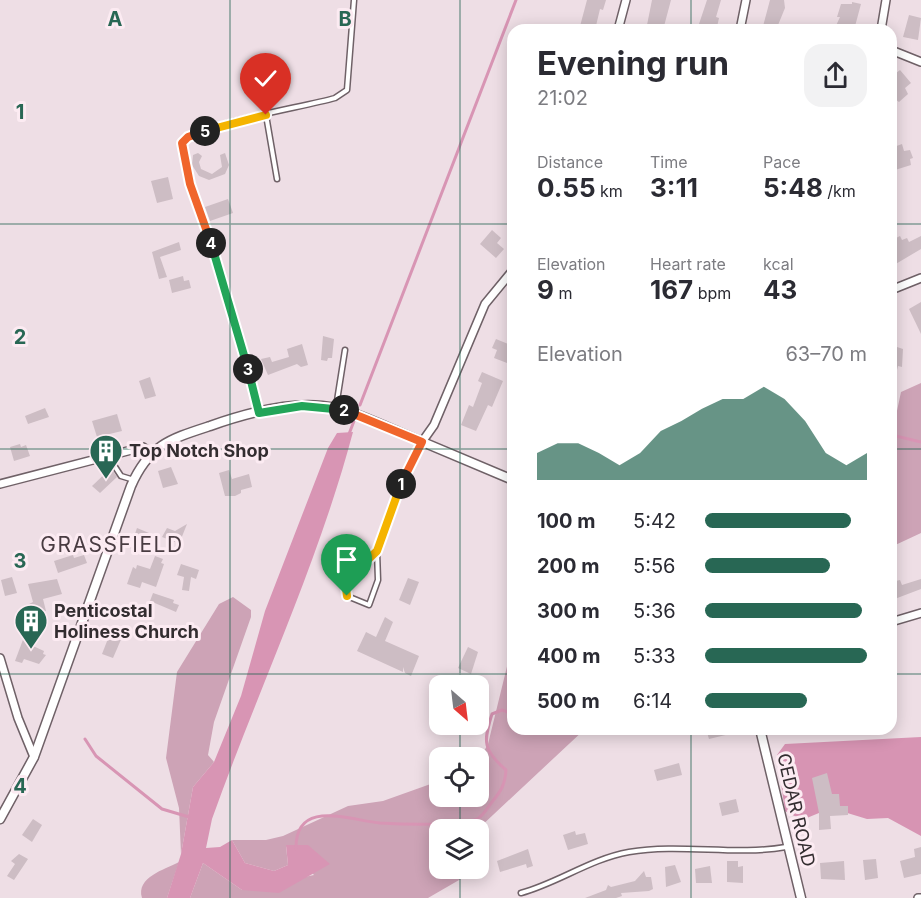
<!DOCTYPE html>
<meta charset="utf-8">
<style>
body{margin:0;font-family:Inter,sans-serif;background:#f2f2f3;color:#2b2b33;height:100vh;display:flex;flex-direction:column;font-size:22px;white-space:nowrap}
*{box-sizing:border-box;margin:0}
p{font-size:20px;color:#7c7c81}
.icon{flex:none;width:33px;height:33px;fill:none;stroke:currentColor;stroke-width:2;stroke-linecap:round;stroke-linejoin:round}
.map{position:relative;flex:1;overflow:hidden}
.panel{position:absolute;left:507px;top:24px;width:390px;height:711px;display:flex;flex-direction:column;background:#fff;border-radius:18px;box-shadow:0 3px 15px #0003}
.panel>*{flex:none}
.needle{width:39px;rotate:152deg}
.fabs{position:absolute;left:429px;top:675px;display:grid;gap:12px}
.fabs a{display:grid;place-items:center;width:60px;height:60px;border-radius:12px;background:#fff;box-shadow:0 3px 15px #0003;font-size:30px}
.pin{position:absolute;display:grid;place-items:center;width:51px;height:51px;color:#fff;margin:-62px -26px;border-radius:50% 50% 50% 0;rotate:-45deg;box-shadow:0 0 6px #0007}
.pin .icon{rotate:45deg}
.km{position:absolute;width:30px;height:30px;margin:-15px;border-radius:50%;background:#222;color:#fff;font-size:16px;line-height:30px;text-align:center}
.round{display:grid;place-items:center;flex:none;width:63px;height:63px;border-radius:18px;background:#f2f2f3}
.summary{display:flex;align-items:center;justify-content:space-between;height:102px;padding:0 30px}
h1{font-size:33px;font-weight:700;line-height:45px}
.stats{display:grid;grid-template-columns:repeat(3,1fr);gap:9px;height:102px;padding:6px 30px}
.stats div{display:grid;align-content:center}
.stats b{font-size:26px;font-weight:700}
.stats small{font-size:16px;font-weight:400}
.stats p{font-size:16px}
.chart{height:168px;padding:12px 30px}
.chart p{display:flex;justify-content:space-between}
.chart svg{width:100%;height:108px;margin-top:6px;fill:#286754;opacity:.7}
ul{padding:0 30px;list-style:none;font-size:20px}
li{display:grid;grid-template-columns:96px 72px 1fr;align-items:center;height:45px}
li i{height:15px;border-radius:8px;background:#286754}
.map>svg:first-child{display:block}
</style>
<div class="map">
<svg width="921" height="898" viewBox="0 0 921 898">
<rect width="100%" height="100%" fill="#eedee5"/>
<g fill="#cda3b6">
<path d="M921 383V533L891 547V426L894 425 901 392Z"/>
<path d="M233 597 251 610V617L214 722 208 755 214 762 193 787 181 854 179 808 166 758 177 672 219 604Z"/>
<path d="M513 642V729H585L478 829 440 830V868L468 869 466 876 428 898H190L203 863 242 890 314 875 286 846 288 865 274 871 245 863 232 840H266L283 836 348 806 383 801 439 781 440 796H478L479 760 488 744Z"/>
<path d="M179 862 167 898H142C136 877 164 870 179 862Z"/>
</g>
<path fill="#d794b3" d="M921 737V836L888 818 867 819 831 808 802 820 785 811 777 755 785 744Z"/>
<path fill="#d895b4" d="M353 432C318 564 258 690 212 819L206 848 220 847 232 840 245 863 274 871 288 865 286 845H308L330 864 279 893 242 890 203 863 190 898H167L181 854 193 787 214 762 241 696 265 611 328 448 337 433Z"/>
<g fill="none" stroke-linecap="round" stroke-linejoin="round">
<g stroke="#d895b4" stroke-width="3">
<path d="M360 405 516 0"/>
<path d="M349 434 354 421"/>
<path d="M891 441 896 436 921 442"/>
<path d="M85 739 96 756 162 809 189 817"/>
<path d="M296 849C295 798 349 820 380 823 397 824 469 827 480 817 485 813 488 807 492 802 501 791 505 785 506 770 483 750 483 742 492 714L502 710 513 714"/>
</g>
</g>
<g fill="#cdbdc4">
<path d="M587 0H606L603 10 600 9 595 30H579Z"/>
<path d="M652 0H671L663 30H646Z"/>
<path d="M707 0H721L716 17 719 18 717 27 714 26 713 30H697Z"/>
<path d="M770 0H784L785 8 776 30H762Z"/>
<path d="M852 2 861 4 854 30H834L840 17H837L841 4H852Z"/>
<path d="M909 15 921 18 918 40 903 37Z"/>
<path d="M900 70 911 83 905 88 908 94 899 102 891 96V77Z"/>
<path d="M902 144 904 151 910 150 913 158 910 159 911 165 895 170 891 148Z"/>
<path d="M198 153 202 156 199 162 201 169 212 174 222 167 220 155 225 153 229 165 225 174 209 180 199 176 192 165 193 155Z"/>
<path d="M168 177 173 199 157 203 151 181Z"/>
<path d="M228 199 233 213 210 221 205 207Z"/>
<path d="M492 230 501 238 497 243 504 249 496 258 480 244Z"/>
<path d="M900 236 902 240 907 238 909 242 921 236V249L894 265 891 258V248L894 247 892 240Z"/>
<path d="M179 242 181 250 160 257 167 277 159 279 152 252Z"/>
<path d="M183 276 184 281 189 280 191 288 172 293 169 280Z"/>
<path d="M921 302V334L909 309Z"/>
<path d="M323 336 334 339 332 358H328L327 361 321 360Z"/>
<path d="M496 339 513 346 507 363 494 358 497 350 492 348Z"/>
<path d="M302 344 308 365 301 367 297 364 268 375 261 359 270 357 272 362 289 357 287 349Z"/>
<path d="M891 345 903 349 902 367 898 366 897 370 891 369Z"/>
<path d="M482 372 503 381 492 407 488 405 476 431 461 425 469 405 473 407 482 383 478 381Z"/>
<path d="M150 377 156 396 145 399 139 381Z"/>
<path d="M45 408 49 417 28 424 25 416Z"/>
<path d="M117 414 122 431 97 437 92 421Z"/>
<path d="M20 444 21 447 26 445 30 456 14 461 10 447Z"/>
<path d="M171 467 178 484 163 488 158 471Z"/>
<path d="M111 468 117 477 100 493 92 486Z"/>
<path d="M229 470 232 479 249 474 252 487 241 490V493L235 496H225L219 473Z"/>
<path d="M187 524 181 539 178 537 175 542 162 537 167 528 175 531Z"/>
<path d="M137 528 149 533 142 552 130 548Z"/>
<path d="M73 555 74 558 84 555 87 563 58 573 54 561Z"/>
<path d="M155 556 163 559 161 563 164 564 156 587 142 582 140 588 127 584 133 567 136 569 137 565 150 569Z"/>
<path d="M181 564 199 570 196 579 191 577 189 591 182 590 184 577 177 575Z"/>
<path d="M12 577 17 593 5 596 1 580Z"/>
<path d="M408 578 419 582 410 605 399 600Z"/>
<path d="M57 579 62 594 43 599 46 611 32 614 33 620 19 623 16 612 23 610V607L33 602 28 584Z"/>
<path d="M921 579V589L892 600 891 582 900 580 902 585Z"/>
<path d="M153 593 174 600 173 603 179 605 176 612 150 601Z"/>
<path d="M385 617 393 622 385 641 419 656 411 676 405 673 403 667V672L357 651 366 632 376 637Z"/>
<path d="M30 630 37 632 33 646 44 651 43 654 46 655 39 664 24 659 22 663 15 661 24 637 28 639Z"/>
<path d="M111 631 123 635 113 658 102 654Z"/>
<path d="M468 647 478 652 471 674 458 668Z"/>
<path d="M706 729H737L738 732 709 739Z"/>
<path d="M679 763 682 775 657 781 654 770Z"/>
<path d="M827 773 832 794H839L840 806H848V815L830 816 831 829 819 830V813L812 778Z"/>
<path d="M736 799 739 812 722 816 719 803Z"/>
<path d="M33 819 42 825 32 842 22 835Z"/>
<path d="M575 831 576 835 585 833 588 844 568 850 563 835Z"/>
<path d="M921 847V874L904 878 900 861 915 857 914 849Z"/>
<path d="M528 849 533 866 527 868 526 864 500 872 497 861Z"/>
<path d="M19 854 28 859 14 880 7 876 15 864 11 861Z"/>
<path d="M876 859 878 878 865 880 863 860Z"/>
<path d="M727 861H738V867L743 866V883L727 882Z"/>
<path d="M844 861 845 880 821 879 820 863Z"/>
<path d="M675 865 681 882 666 887 665 867Z"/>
<path d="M710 866 712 883H696L695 869Z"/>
<path d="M644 871 646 877H651L653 889 649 891 621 893 622 896 616 898H585L606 890 608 885 611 887 635 881Z"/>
</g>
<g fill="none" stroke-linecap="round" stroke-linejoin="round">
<g stroke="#6f6167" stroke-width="7">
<g id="service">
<path d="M266 115 277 179"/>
<path d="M336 407 345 350"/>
<path d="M259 412 239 332 190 184 182 143C205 122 300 108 335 98L347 90 354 0"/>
<path d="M108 456 121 476 134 480"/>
<path d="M377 551 344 581 347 596 369 605 378 580 377 551 407 470 422 442"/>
<path d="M521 893C558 883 590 859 629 852 681 843 735 856 786 847"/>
</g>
</g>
<g stroke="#6f6167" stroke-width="10">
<g id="minor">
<path d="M618 30 626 0"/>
<path d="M740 30 746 0"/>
<path d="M881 30 886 0"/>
<path d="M891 50 921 62"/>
<path d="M891 290 921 278"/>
<path d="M422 442 434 425 485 304 513 270"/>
<path d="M0 484 143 447 151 453"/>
<path d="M891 622 921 613"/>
<path d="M0 658 18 718 34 757"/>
<path d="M918 898H921"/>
</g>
</g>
<g stroke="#6f6167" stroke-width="11">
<g id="tertiary">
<path d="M760 729 801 898"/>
<path d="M0 819 34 757 131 486C149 445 170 439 210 426 244 414 286 402 322 406 350 409 374 422 399 432 437 448 475 464 513 480"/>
</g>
</g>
<use href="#service" stroke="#fff" stroke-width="4"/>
<use href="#minor" stroke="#fff" stroke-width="7"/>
<use href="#tertiary" stroke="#fff" stroke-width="8"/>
</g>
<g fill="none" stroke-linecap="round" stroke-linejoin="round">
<g stroke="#fff" stroke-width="12">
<path id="split-1" d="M347 596 345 581 377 551 401 484"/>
</g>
<g stroke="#fff" stroke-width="12">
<path id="split-2" d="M344 410 422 442 401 484"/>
</g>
<g stroke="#fff" stroke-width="12">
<path id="split-3" d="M248 369 259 413 302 406 344 410"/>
</g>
<g stroke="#fff" stroke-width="12">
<path id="split-4" d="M211 243 248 369"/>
</g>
<g stroke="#fff" stroke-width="12">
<path id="split-5" d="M205 131 188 137 182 143 190 184 211 243"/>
</g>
<g stroke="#fff" stroke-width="12">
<path id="split-6" d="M205 131 266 115"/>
</g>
<use href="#split-1" stroke="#f5b400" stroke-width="8"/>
<use href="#split-2" stroke="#f0652b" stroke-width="8"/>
<use href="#split-3" stroke="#22a559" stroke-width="8"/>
<use href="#split-4" stroke="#22a559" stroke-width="8"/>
<use href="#split-5" stroke="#f0652b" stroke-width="8"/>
<use href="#split-6" stroke="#f5b400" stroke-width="8"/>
</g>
<path fill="none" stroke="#286754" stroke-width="1.5" stroke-opacity="0.55" d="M230 0V898M460 0V686M691 0V30M0 224H513M891 224H921M0 449H513M891 449H921M0 674H513M891 674H921M460 724V758M691 729V898M460 796V830M460 868V898"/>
<defs>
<g id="building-pin" transform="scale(1.725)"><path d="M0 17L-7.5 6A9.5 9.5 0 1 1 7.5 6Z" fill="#286754" stroke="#fcebf2"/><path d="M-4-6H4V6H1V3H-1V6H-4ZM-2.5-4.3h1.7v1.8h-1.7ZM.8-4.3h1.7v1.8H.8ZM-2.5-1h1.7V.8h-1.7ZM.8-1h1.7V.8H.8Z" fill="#fff"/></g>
</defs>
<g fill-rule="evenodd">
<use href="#building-pin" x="106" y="451"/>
<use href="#building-pin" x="31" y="621"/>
</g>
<g text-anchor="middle" stroke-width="6" stroke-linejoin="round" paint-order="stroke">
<g font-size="18" font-weight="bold" fill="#332d30" stroke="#fcebf2" text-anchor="start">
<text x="129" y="457">Top Notch Shop</text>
<text x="54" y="617">Penticostal<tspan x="54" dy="21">Holiness Church</tspan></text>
</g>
<g font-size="18" fill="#332d30" stroke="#fcebf2">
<text transform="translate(796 810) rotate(77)" y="6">CEDAR ROAD</text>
</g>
<g font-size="21" letter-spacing="1.5" fill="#493c42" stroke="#fcebf2">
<text x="112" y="552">GRASSFIELD</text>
</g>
</g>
<g font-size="20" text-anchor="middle" font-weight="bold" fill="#286754" stroke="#fcebf2" stroke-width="6" stroke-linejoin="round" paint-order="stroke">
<text x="115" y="26">A</text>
<text x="345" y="26">B</text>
<text x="20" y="119">1</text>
<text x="20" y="344">2</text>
<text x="20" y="568">3</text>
<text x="20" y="793">4</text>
</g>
</svg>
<div class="fabs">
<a><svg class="needle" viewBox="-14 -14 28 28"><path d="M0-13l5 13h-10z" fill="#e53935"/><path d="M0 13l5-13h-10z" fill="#7c7c81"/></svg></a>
<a><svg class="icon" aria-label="locate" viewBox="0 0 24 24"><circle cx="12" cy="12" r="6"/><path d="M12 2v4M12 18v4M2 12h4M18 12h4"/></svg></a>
<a><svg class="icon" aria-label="layers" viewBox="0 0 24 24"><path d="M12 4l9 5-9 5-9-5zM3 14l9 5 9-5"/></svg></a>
</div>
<div class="pin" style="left:347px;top:596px;background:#1e9e55"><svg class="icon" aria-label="arrive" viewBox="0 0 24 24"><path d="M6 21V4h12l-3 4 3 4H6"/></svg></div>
<div class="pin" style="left:266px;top:115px;background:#d93025"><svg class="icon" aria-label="check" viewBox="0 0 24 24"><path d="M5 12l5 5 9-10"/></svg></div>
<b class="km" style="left:401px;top:484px">1</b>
<b class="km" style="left:344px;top:410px">2</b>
<b class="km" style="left:248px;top:369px">3</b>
<b class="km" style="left:211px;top:243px">4</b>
<b class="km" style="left:205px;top:131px">5</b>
<section class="panel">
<div class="summary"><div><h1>Evening run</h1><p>21:02</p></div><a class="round"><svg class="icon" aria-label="share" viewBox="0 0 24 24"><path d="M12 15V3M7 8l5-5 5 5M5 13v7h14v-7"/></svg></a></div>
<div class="stats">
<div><p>Distance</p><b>0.55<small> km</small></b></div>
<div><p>Time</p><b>3:11</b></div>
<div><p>Pace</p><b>5:48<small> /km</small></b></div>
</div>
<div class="stats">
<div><p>Elevation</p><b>9<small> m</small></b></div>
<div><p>Heart rate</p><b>167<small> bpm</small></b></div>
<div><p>kcal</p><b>43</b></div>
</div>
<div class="chart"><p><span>Elevation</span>63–70 m</p>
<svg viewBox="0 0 160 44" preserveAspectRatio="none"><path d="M0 44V33L10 29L20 29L30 33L40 38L50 33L60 24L70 20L80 15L90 11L100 11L110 6L120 11L130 20L140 33L150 38L160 33V44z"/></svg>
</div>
<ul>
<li><b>100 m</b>5:42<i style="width:90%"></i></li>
<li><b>200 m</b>5:56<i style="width:77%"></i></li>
<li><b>300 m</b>5:36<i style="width:97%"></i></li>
<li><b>400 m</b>5:33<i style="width:100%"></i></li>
<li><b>500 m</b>6:14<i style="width:63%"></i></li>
</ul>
</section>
</div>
